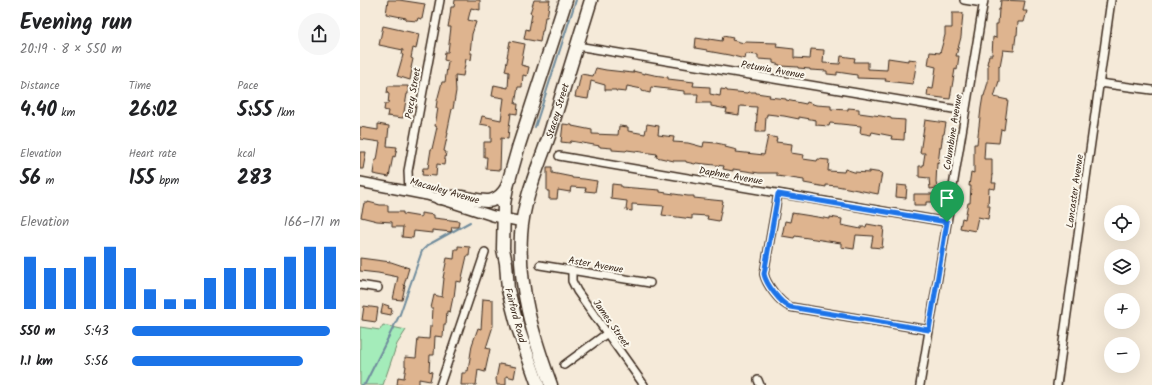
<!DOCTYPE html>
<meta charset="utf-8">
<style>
body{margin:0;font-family:Kalam,sans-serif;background:#f6f6f6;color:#202124;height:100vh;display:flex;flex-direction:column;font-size:15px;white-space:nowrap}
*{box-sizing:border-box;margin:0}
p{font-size:13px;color:#757577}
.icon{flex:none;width:22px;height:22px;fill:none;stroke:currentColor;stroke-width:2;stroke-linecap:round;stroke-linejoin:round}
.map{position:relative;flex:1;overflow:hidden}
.details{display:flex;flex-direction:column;background:#fff;width:360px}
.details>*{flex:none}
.buttons{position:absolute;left:744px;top:205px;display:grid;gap:8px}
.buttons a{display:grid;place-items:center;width:36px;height:36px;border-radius:50%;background:#fff;box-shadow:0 4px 16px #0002;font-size:20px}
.pin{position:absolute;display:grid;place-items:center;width:34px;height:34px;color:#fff;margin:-41px -17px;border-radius:50% 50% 50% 0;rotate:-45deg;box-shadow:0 0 4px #0007}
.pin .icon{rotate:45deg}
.round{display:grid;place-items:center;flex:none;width:42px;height:42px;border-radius:21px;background:#f6f6f6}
.summary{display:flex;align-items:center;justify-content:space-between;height:68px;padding:0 20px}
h1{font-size:22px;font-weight:700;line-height:30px}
.metrics{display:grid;grid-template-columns:repeat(3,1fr);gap:6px;height:68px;padding:4px 20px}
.metrics div{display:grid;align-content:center}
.metrics b{font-size:20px;font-weight:700}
.metrics small{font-size:11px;font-weight:400}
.metrics p{font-size:11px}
.chart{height:112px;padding:8px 20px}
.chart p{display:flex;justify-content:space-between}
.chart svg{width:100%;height:72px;margin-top:4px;stroke:#1a73e8;stroke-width:6}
ul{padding:0 20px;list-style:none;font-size:13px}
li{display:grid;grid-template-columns:64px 48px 1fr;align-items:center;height:30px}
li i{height:10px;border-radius:5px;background:#1a73e8}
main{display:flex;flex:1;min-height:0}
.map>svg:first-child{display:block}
</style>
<main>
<section class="details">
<div class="summary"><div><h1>Evening run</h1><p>20:19 · 8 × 550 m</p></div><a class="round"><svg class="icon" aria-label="share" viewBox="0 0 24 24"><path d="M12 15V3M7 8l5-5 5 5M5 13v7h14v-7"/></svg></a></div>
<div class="metrics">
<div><p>Distance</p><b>4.40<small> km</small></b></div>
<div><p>Time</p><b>26:02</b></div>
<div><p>Pace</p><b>5:55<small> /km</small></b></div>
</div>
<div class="metrics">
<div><p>Elevation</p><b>56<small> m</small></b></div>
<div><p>Heart rate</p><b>155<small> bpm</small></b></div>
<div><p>kcal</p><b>283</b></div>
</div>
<div class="chart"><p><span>Elevation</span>166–171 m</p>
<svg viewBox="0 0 160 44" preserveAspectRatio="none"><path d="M5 44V12M15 44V19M25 44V19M35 44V12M45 44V6M55 44V19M65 44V32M75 44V38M85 44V38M95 44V25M105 44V19M115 44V19M125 44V19M135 44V12M145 44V6M155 44V6"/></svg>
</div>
<ul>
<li><b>550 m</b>5:43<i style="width:95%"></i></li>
<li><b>1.1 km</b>5:56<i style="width:82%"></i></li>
</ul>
</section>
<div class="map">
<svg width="792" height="385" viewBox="0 0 792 385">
<rect width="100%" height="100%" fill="#f5ead9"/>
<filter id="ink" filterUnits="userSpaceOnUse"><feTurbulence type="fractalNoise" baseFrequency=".025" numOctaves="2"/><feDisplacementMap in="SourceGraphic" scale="8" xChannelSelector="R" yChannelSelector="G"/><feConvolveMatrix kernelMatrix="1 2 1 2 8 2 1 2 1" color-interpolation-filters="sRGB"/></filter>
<g filter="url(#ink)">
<path fill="#a4ecba" stroke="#708b6c" d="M23 325 46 330 37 344 23 385H0V327L20 330Z"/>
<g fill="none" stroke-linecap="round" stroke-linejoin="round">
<g stroke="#6f8c9d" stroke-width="2">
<path d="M175 127 216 0"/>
<path d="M2 385 5 384 40 314 62 251 68 245 110 222"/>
</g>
</g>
<g fill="#deb48f" stroke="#3b2a1e">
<path d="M28 0H39L65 4 62 19 58 18 57 21 46 20V18L26 14Z"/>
<path d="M95 0H120V10L111 8 108 20 116 22 112 34 110 53H112L111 60 106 59 103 76 95 75 96 91 93 109H92L87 133H88L84 151 86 152 84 165 77 164 76 176 62 175 63 168H68L71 149H72L77 127 75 126 78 108H76L77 101 82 82H85L88 61 84 60 85 52H88L91 27H88L90 16 91 7H94Z"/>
<path d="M174 0H190L187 17H185L183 31H182L180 42 164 39 166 29 169 30 172 14 170 13Z"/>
<path d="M641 0 665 1 663 11H667L664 22H658L657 35H656L654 51 643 50 640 66 639 65V81L634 97 648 100 644 130 641 129 639 143 625 142 624 159H632V175H633L632 183H636L635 189 629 188 628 206H630L628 219 618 217 615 231 600 228 602 218 605 219 608 203H610L611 186H609L611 172 614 173V144H617L621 108 623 96H624L628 82V64H627L629 55H632L633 37 636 38V24H638L639 9H640Z"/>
<path d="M592 13H603L601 37 596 56H599L597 70 595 69 590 99 567 96 568 88 573 89 576 67 568 65 570 52 580 53 585 35V28H592Z"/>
<path d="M23 26 59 34 56 49 53 48 51 58 53 59 51 68 52 69 50 80 37 76 43 55H42L43 50 19 45Z"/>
<path d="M363 36 373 38 372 40 384 43 385 42 417 43 416 47 434 49V58L450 59 451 49 464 50 463 63 480 64 481 56 495 58 494 62H508V69L527 70 528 58 548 61V59L557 60 553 84 525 81 526 79 497 78V75L477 72V75L467 74V71L450 70V69L438 68V67L420 66V65L413 63V60L398 59V55L386 54 385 59 369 55 347 51V50L335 48 336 38 349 40V39L362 41Z"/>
<path d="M150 41 165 44 161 65 169 67 167 76 163 75 162 87H158L155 104H158L157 114 151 113 149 128 148 139 141 138 140 170 126 169 127 157H124V142H131V126L120 124 122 116 141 120 144 98 132 96 134 85 148 88 149 72 145 71 148 57H147Z"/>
<path d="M236 68 246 70 273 73V71L285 74V73L294 75 308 77V79L334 82 333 86 350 87V94L360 96 361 89 367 90V91L387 93 388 92H396V93L410 95 409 97 426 99V100L446 104 447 102 456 105 471 106V109L488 110V108L499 109V113L521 116 531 118V119L545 120 544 140 531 139 532 136 512 132 511 135 500 133 501 126 470 123 469 126 456 125V120L439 117V119L424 116 407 114V116H406L405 132H396L397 115H396L397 107 380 106 379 115 366 113 367 109 351 106V103H337L338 94H324V91L291 87 290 93 282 91V89L267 86 266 92 256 91V90H245V85L231 81 228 99 215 97 217 88H218L221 74 233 76Z"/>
<path d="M28 86H48V94H47L43 118 27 116 28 111 24 110 25 104H28L29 94 27 93Z"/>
<path d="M565 120 586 123 584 134H583L581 147H580L578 164 577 163 576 182 577 188 570 189 569 178 559 177V166H563L565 153H560Z"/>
<path d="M18 124 29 126 27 146 37 147 35 157 33 156 29 177 13 174 15 160H17L20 142 0 139V127L18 130Z"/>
<path d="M203 124 212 125V126L232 130V134L258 135 259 126 268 127V131L285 134 287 124 299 126 298 135 314 137 313 142 328 143 343 147 344 142 356 143 366 145 365 147 377 150 376 152 404 155 408 136 417 138 416 142 432 144 431 153 444 155 443 159 457 161 458 159 469 160 468 171 484 172 485 169 494 172 509 173V171L522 173 518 194 477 186 466 185V187L444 183V180L417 176V173H399L373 169V171L363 169 364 166 336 163 335 164 326 162V161H314L296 157 297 154 267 150 266 151 252 150V148L240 147V146L211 141 210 143 201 142Z"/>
<path d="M0 152H6L3 169H0Z"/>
<path d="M187 167H192V173L212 177V178L224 179 237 181 235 192 225 191 226 188 211 187 210 192 198 190 197 199H189V191H187Z"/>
<path d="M252 184 261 185V187L300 190V192L328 196H334V198L363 201 359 221 347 219 348 216 332 215V219L302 215 304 206 272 204V211L266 210 267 201 251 199Z"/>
<path d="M537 185 547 186 546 198 536 197Z"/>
<path d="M554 194H573V202H566V205H554Z"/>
<path d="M8 202 20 205H28V212H43V214L61 217V213L74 215V218L99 221 98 227H92L91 232 72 230V233L54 231 53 238 42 237 43 227H32V222L17 221 1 217 4 203H8Z"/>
<path d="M432 213 470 219V217L482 219 481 225 501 229V227H506L507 224 524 227 522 248 511 247 513 236 496 235 494 249 481 247V243L435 236 434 238 422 236 425 221 430 222Z"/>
<path d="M98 246 110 247 109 256H107L101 282 96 281 94 297H93L90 312 87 311 86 324H84L83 337 75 336 74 355H70L69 371 72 372 70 381 59 379V385H37L38 377 44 378 46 366H45V357L56 358 58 338 69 339 70 326H72L73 308H71L74 295 82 297 84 278H83L87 258 94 259 95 249H98Z"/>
<path d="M0 258 31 262 49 268 44 285 45 286 42 300 33 299 38 277 18 273 0 271Z"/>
<path d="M123 299 133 300V326L126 348 130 349 125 372 118 370 116 385H101L102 373H106V370L108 371 112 345 118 328 121 329Z"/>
<path d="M23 304 29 306 28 308 32 309 31 315 21 313Z"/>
<path d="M4 306 18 308 16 322 2 320Z"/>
<path d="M139 364 156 367 154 378 146 376V385H137L136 379Z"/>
</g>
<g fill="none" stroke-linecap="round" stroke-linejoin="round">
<g stroke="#3b2a1e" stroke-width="10">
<g id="street">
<path d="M604 0 623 3"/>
<path d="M217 46 605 111"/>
<path d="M739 83 792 90"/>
<path d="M199 156 587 222"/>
<path d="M49 191 48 171 80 0"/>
<path d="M418 194 404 274C406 284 420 303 430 307L569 330"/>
<path d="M180 265 290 283"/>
<path d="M212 270V281L217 291 284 385"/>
<path d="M0 285 18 288"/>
<path d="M204 365 246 334"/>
<path d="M398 380 400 385"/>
<path d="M80 385 125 252"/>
<path d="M560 385 624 0"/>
<path d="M697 385 751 0"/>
</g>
</g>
<g stroke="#3b2a1e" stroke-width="12">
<path id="secondary" d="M0 182 67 195 90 202 133 216 163 222"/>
</g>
<g stroke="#3b2a1e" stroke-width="15">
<g id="highway">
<path d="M79 198C86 198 94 196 101 197 121 200 135 208 147 187"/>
<path d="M178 385 158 328 148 290 146 263 143 249 144 204 147 187 159 145 206 0"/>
<path id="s1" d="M191 385C173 336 158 287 161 235 163 200 178 168 189 136 203 91 217 45 231 0"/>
</g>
</g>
<use href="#street" stroke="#fbf7ec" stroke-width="7"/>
<use href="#secondary" stroke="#fbf7ec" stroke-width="9"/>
<use href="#highway" stroke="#fbf7ec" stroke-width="12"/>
</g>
</g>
<g fill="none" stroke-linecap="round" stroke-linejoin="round" filter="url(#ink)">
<g stroke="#fff" stroke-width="8">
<path id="route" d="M418 194 587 222 569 330 430 307C420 303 406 284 404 274Z"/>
</g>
<use href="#route" stroke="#1a73e8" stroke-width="5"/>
</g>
<g text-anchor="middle" stroke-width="4" stroke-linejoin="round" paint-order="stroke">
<g font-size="10" fill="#3b2a1e" stroke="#fbf7ec">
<text transform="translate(413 69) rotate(10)" y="4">Petunia Avenue</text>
<text transform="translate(52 93) rotate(-80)" y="4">Percy Street</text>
<text dy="4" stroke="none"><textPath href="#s1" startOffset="284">Stacey Street</textPath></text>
<text transform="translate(592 132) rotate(-81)" y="4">Columbine Avenue</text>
<text transform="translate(371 175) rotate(10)" y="4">Daphne Avenue</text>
<text transform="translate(85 190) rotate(16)" y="4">Macauley Avenue</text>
<text transform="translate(714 191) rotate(-82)" y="4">Lancaster Avenue</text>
<text transform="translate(236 264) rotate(10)" y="4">Aster Avenue</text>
<text transform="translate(156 315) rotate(75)" y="4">Fairford Road</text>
<text transform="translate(252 323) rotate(55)" y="4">James Street</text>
</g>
</g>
</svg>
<div class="buttons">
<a><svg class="icon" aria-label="locate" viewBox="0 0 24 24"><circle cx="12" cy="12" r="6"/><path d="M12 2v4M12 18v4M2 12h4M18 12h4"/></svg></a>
<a><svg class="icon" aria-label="layers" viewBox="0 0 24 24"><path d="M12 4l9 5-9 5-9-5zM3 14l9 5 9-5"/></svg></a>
<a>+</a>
<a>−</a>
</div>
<div class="pin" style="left:587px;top:222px;background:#1e9e55"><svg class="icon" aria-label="arrive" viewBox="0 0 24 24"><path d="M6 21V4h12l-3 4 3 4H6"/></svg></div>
</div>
</main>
